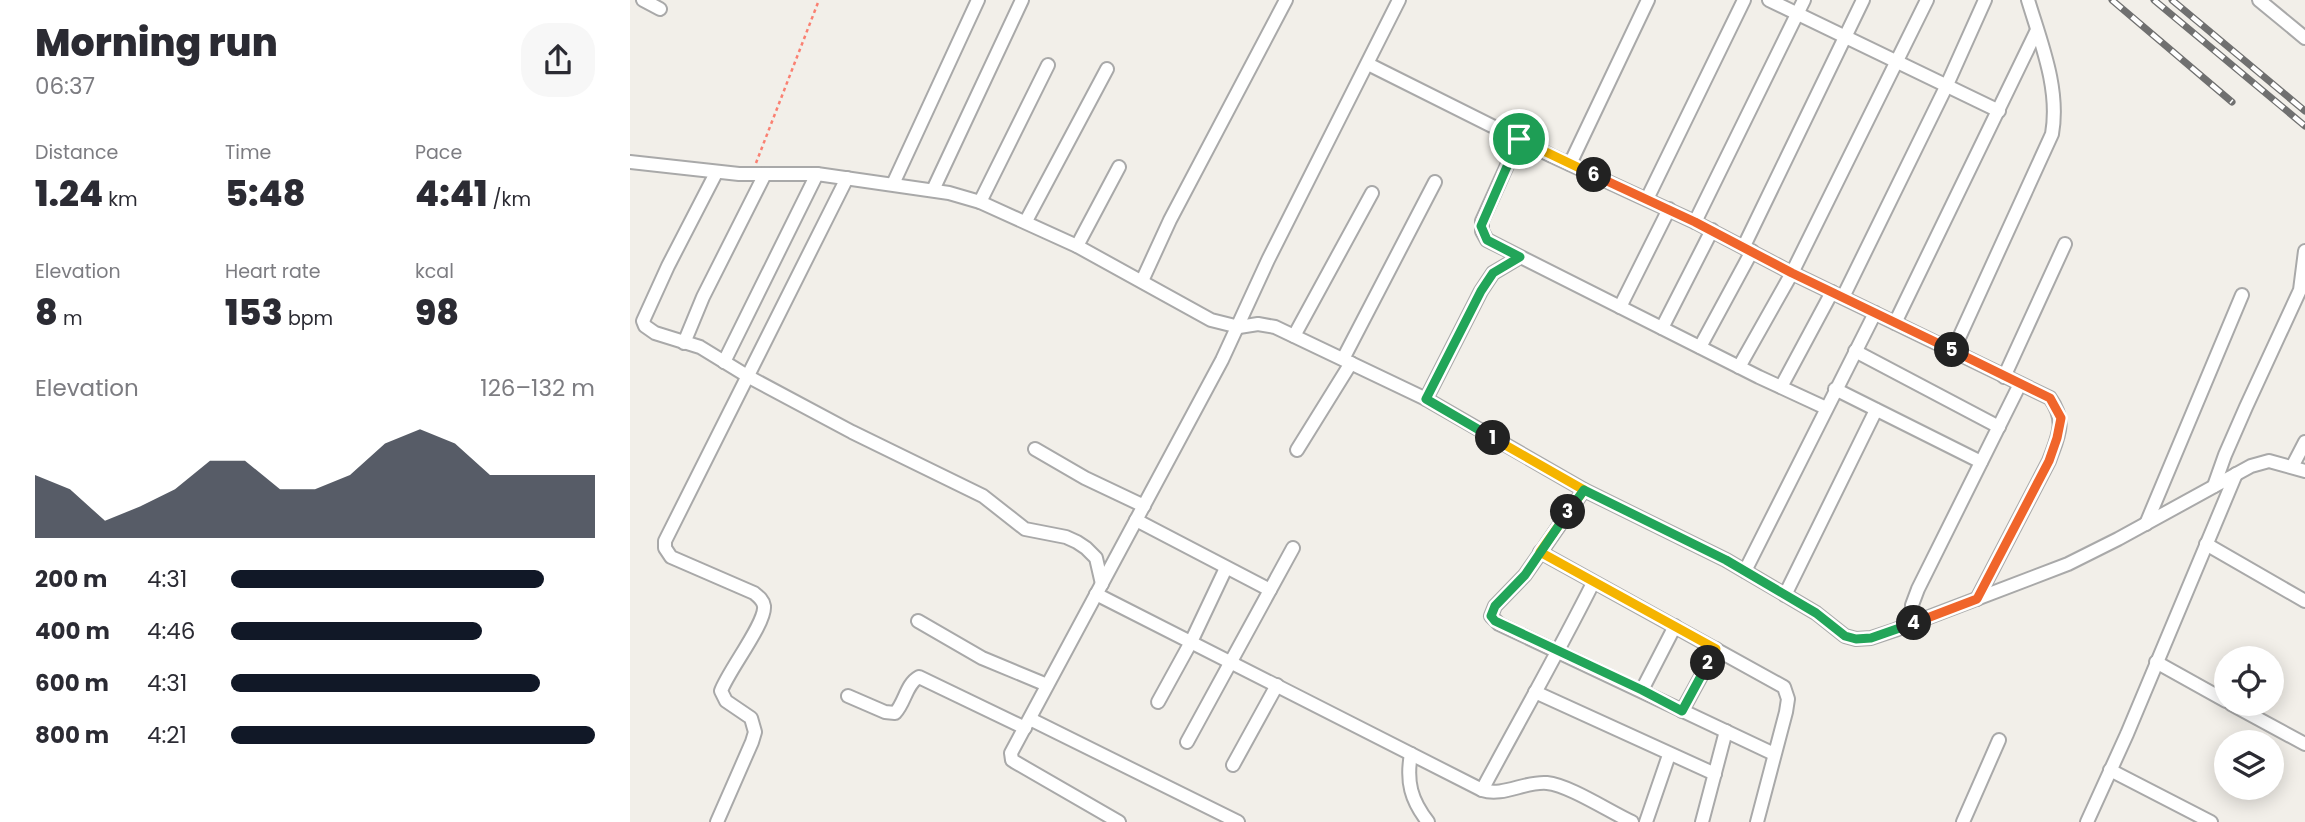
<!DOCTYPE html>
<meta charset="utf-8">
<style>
body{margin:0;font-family:Poppins,sans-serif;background:#f7f7f7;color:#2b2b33;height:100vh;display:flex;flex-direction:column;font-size:26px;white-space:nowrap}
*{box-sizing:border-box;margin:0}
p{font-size:23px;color:#7c7c81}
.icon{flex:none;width:38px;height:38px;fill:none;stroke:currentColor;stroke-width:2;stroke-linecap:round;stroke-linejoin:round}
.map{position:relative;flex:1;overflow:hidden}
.sheet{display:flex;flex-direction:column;background:#fff;width:630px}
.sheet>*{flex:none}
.controls{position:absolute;left:1584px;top:646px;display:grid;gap:14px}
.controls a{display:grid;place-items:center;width:70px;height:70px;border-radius:50%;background:#fff;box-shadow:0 4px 18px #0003;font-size:35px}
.pin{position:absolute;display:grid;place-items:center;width:60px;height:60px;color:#fff;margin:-30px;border:4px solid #fff;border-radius:50%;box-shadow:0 2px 7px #0007}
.km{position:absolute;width:35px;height:35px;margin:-18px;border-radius:50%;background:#222;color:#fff;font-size:19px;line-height:35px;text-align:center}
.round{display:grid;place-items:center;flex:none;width:74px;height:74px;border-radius:28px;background:#f7f7f7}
.overview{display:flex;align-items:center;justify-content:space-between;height:119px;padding:0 35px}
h1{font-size:38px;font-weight:800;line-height:52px}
.metrics{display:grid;grid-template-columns:repeat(3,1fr);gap:10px;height:119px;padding:7px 35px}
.metrics div{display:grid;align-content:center}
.metrics b{font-size:35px;font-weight:800}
.metrics small{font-size:19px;font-weight:400}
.metrics p{font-size:19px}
.chart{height:196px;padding:14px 35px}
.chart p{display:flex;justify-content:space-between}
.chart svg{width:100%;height:126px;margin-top:7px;fill:#111827;opacity:.7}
ul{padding:0 35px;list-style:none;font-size:23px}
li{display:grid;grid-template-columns:112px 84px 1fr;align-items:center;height:52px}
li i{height:18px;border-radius:9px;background:#111827}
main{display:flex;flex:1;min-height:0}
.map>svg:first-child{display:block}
</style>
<main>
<section class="sheet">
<div class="overview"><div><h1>Morning run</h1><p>06:37</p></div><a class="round"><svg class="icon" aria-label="share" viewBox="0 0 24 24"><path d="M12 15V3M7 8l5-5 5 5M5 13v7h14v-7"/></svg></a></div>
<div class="metrics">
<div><p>Distance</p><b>1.24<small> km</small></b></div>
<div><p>Time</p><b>5:48</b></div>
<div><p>Pace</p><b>4:41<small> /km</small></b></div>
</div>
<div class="metrics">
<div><p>Elevation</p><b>8<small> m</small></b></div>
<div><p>Heart rate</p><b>153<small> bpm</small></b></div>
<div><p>kcal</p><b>98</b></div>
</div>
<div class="chart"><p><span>Elevation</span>126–132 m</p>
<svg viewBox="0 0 160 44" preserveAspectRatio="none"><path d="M0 44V22L10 27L20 38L30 33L40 27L50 17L60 17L70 27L80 27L90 22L100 11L110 6L120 11L130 22L140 22L150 22L160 22V44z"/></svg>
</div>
<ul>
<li><b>200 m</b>4:31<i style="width:86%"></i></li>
<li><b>400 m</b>4:46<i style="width:69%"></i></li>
<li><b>600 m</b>4:31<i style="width:85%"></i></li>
<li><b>800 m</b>4:21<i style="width:100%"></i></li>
</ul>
</section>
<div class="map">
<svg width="1675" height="822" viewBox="0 0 1675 822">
<rect width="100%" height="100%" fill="#f2efe9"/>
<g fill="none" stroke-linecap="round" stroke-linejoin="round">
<g stroke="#a9a9a9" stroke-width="16">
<g id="street">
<path d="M13 0 30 9"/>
<path d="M1139 0 1369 111"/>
<path d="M1629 0 1675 38"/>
<path d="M738 64 922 156 1065 222 1162 273 1420 398C1437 422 1428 436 1419 461L1347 599"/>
<path d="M889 139 852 221V231L857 240 1129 377 1196 408"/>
<path d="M0 162 109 174H187L319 193 350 202 447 246 581 320 609 327 628 324 645 327 796 399 954 490 1096 560 1186 613 1215 636 1226 639 1241 638 1265 630 1438 564 1488 539 1621 466 1639 461 1675 471"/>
<path d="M940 164 1018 0"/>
<path d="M86 173 38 266 13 321 15 326 25 333 70 347 119 377 222 432 353 496 395 529 436 537 447 542 456 548 466 558 472 584"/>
<path d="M263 184 348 0"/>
<path d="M303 190 392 0"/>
<path d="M1017 199 1114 0"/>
<path d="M350 202 418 65"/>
<path d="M396 221 477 69"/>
<path d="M1065 222 1174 0"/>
<path d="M447 246 489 167"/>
<path d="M1114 246 1233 0"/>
<path d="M512 281 540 220 656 0"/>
<path d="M1213 297 1316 87 1355 0"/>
<path d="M990 307 1039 209"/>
<path d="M1265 323 1407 30"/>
<path d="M1032 328 1082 230"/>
<path d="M664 336 742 193"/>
<path d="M54 343 73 297 135 174"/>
<path d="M1070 347 1122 251"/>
<path d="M1225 351 1369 427"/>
<path d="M1323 351 1422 134C1430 89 1411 43 1398 0"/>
<path d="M713 359 805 182"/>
<path d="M94 362 187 174"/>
<path d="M1109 367 1162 273 1297 0"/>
<path d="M1374 377 1435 244"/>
<path d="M1151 387 1202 292"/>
<path d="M1205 389 1351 462"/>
<path d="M796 399 851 291 863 273 890 257"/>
<path d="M405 449 455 478 514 506"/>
<path d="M667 450 721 363"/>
<path d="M1662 467 1675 442"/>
<path d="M1584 486 1595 455 1616 407 1670 290 1675 251"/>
<path d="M954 490 895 575 865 606 861 616 869 624 1144 754"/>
<path d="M506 520 640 590"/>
<path d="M1516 524 1612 295"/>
<path d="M1576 544 1675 601"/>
<path d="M910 552 1154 687 1158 699 1156 712 1127 822"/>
<path d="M1115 571 1245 313"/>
<path d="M466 594 852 790C873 797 895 781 917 783 939 785 980 812 1002 822"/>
<path d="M1155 595 1246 410"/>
<path d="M288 621 352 658 417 685"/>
<path d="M1282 623V605L1288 589 1390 384"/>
<path d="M1526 662 1596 701"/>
<path d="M1012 690 1045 626"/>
<path d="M905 692 1085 774"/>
<path d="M218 696 255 712 265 713C275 703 276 684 289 677L395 728"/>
<path d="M528 702 561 642 596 568"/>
<path d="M1601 704 1675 744"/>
<path d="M1052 711 1086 649"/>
<path d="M400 719 608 822"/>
<path d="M557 742 663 548"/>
<path d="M781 754C776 782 781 800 798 822"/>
<path d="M603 765 647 685"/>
<path d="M1480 770 1581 822"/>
<path d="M852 790C889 721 928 653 963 583"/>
<path d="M87 822 122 742 125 732 121 718 96 701 91 691C98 671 136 623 134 606 133 600 129 597 124 593L41 557 35 548V541L217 178"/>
<path d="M489 822 385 762 382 760 381 753 592 360 638 260 769 0"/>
<path d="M1016 822 1039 755"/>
<path d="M1072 822 1096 731"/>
<path d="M1333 822 1369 740"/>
<path d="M1457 822 1497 734 1606 474"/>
</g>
</g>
<path stroke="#fa8072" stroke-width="2.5" stroke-dasharray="3.5 3.5" stroke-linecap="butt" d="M126 163 189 0"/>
<use href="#street" stroke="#fff" stroke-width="12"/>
<g stroke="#707070" stroke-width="7">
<g id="rail">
<path d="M1482 0 1602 102"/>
<path d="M1524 0 1675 126"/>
<path d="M1542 0 1675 111"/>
</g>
</g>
<use href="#rail" stroke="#fff" stroke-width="4.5" stroke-dasharray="13" stroke-linecap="butt"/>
</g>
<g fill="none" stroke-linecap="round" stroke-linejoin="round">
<g stroke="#fff" stroke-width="14">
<path id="split-1" d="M863 438 796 399 851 291 863 273 890 257 857 240 851 226 889 139"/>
</g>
<g stroke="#fff" stroke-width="14">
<path id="split-2" d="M863 438 954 490 910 552 1086 649 1078 663"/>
</g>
<g stroke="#fff" stroke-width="14">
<path id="split-3" d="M938 512 895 575 865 606 861 616 865 621 1012 690 1052 711 1078 663"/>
</g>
<g stroke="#fff" stroke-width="14">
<path id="split-4" d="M938 512 954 490 1096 560 1186 613 1215 636 1226 639 1241 638 1284 623"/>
</g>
<g stroke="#fff" stroke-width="14">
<path id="split-5" d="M1284 623 1347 599 1419 461 1427 438 1431 418 1420 398 1322 350"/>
</g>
<g stroke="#fff" stroke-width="14">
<path id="split-6" d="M964 175 1065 222 1162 273 1322 350"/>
</g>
<g stroke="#fff" stroke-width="14">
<path id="split-7" d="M889 139 964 175"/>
</g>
<use href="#split-1" stroke="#22a559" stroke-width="9"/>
<use href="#split-2" stroke="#f5b400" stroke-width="9"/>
<use href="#split-3" stroke="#22a559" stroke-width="9"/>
<use href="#split-4" stroke="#22a559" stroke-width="9"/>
<use href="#split-5" stroke="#f0652b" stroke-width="9"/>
<use href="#split-6" stroke="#f0652b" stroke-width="9"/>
<use href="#split-7" stroke="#f5b400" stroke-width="9"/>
</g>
</svg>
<div class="controls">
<a><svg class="icon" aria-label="locate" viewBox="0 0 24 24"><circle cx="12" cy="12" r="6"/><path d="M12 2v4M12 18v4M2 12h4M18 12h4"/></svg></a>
<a><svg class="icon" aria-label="layers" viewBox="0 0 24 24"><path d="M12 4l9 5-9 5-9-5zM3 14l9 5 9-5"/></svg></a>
</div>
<div class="pin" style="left:889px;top:139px;background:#1e9e55"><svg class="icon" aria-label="arrive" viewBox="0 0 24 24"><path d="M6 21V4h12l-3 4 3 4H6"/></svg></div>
<b class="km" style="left:863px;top:438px">1</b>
<b class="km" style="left:1078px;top:663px">2</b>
<b class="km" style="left:938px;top:512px">3</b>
<b class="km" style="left:1284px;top:623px">4</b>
<b class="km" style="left:1322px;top:350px">5</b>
<b class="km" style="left:964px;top:175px">6</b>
</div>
</main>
